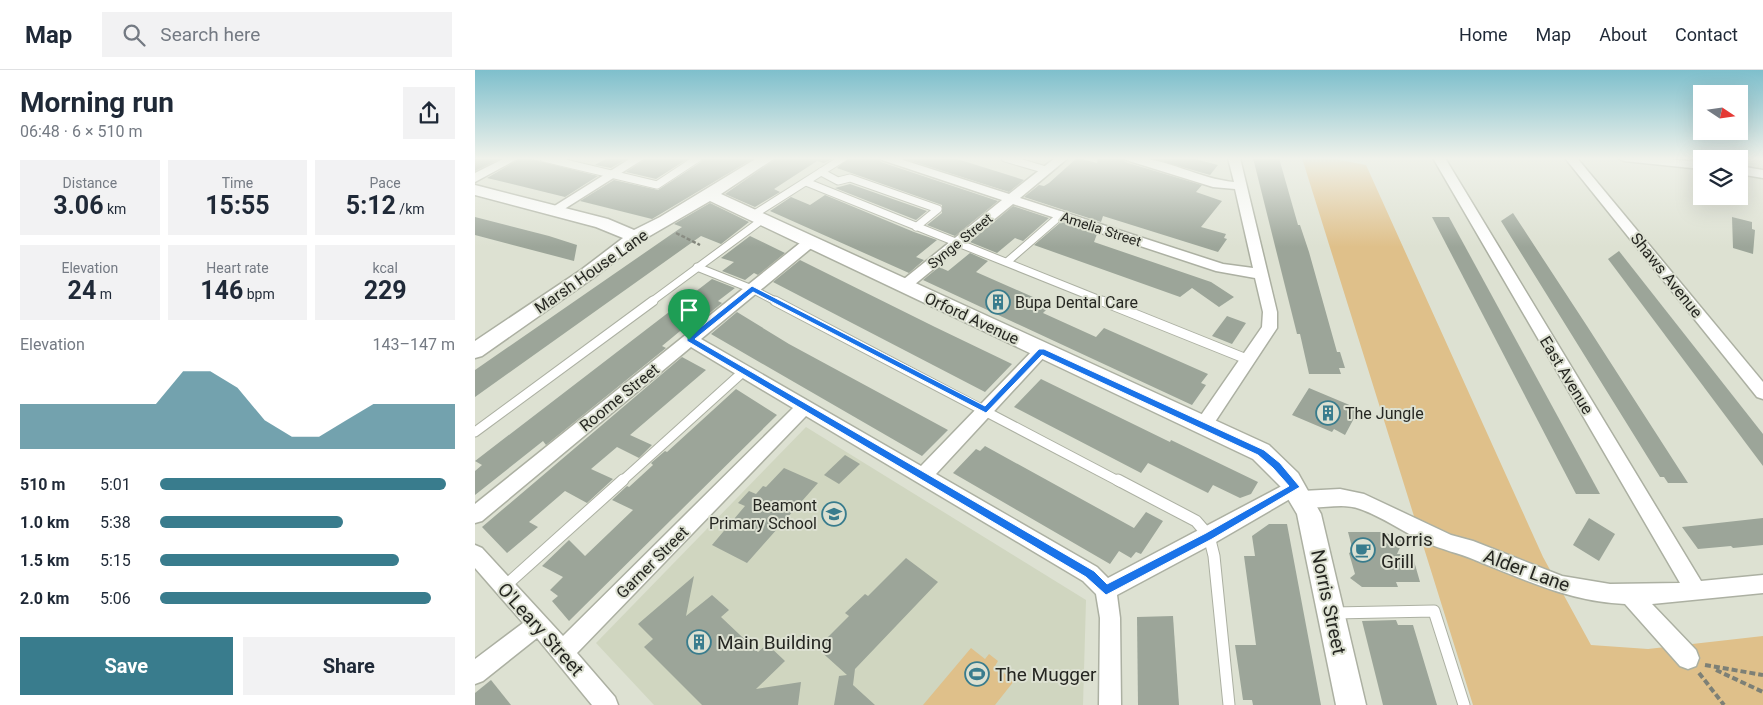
<!DOCTYPE html>
<meta charset="utf-8">
<style>
body{margin:0;font-family:Roboto,sans-serif;background:#f2f2f3;color:#1f2937;height:100vh;display:flex;flex-direction:column;font-size:19px;white-space:nowrap}
*{box-sizing:border-box;margin:0}
p{font-size:16px;color:#747a83}
.icon{flex:none;width:28px;height:28px;fill:none;stroke:currentColor;stroke-width:2;stroke-linecap:round;stroke-linejoin:round}
.map{position:relative;flex:1;overflow:hidden}
.side{display:flex;flex-direction:column;background:#fff;width:475px}
.side>*{flex:none}
.needle{width:32px;rotate:103deg}
.fabs{position:absolute;left:1218px;top:15px;display:grid;gap:10px}
.fabs a{display:grid;place-items:center;width:55px;height:55px;border-radius:0px;background:#fff;box-shadow:0 5px 20px #0002;font-size:25px}
.pin{position:absolute;display:grid;place-items:center;width:42px;height:42px;color:#fff;margin:-51px -21px;border-radius:50% 50% 50% 0;rotate:-45deg;box-shadow:0 0 5px #0007}
.pin .icon{rotate:45deg}
.round{display:grid;place-items:center;flex:none;width:52px;height:52px;border-radius:0px;background:#f2f2f3}
.overview{display:flex;align-items:center;justify-content:space-between;height:85px;padding:0 20px}
h1{font-size:28px;font-weight:700;line-height:38px}
.figures{display:grid;grid-template-columns:repeat(3,1fr);gap:8px;height:85px;padding:5px 20px}
.figures div{display:grid;align-content:center;border-radius:0px;background:#f2f2f3;text-align:center}
.figures b{font-size:25px;font-weight:700}
.figures small{font-size:14px;font-weight:400}
.figures p{font-size:14px}
.chart{height:140px;padding:10px 20px}
.chart p{display:flex;justify-content:space-between}
.chart svg{width:100%;height:90px;margin-top:5px;fill:#397c8d;opacity:.7}
.cta{display:flex;gap:10px;margin-top:auto;padding:10px 20px}
.cta a{flex:1;height:58px;border-radius:0px;background:#397c8d;color:#fff;font-size:20px;font-weight:700;line-height:58px;text-align:center}
.cta a+a{background:#f2f2f3;color:#1f2937}
ul{padding:0 20px;list-style:none;font-size:16px}
li{display:grid;grid-template-columns:80px 60px 1fr;align-items:center;height:38px}
li i{height:12px;border-radius:6px;background:#397c8d}
header{display:flex;align-items:center;gap:30px;box-sizing:border-box;height:70px;padding:0 25px;background:#fff;border-bottom:1px solid #e0e1e3}
header strong{font-size:24px}
nav{display:flex;gap:28px;margin-inline-start:auto;font-size:18px}
.search{width:350px;height:45px;background:#f2f2f3;display:flex;align-items:center;gap:12px;box-sizing:border-box;padding:0 18px;border-radius:0px;color:#747a83;font-size:19px}
main{display:flex;flex:1;min-height:0}
.map>svg:first-child{display:block}
</style>
<header>
<strong>Map</strong>
<div class="search"><svg class="icon" aria-label="search" viewBox="0 0 24 24"><circle cx="10" cy="10" r="6"/><path d="M15 15l6 6"/></svg>Search here</div>
<nav><a>Home</a><a>Map</a><a>About</a><a>Contact</a></nav>
</header>
<main>
<section class="side">
<div class="overview"><div><h1>Morning run</h1><p>06:48 · 6 × 510 m</p></div><a class="round"><svg class="icon" aria-label="share" viewBox="0 0 24 24"><path d="M12 15V3M7 8l5-5 5 5M5 13v7h14v-7"/></svg></a></div>
<div class="figures">
<div><p>Distance</p><b>3.06<small> km</small></b></div>
<div><p>Time</p><b>15:55</b></div>
<div><p>Pace</p><b>5:12<small> /km</small></b></div>
</div>
<div class="figures">
<div><p>Elevation</p><b>24<small> m</small></b></div>
<div><p>Heart rate</p><b>146<small> bpm</small></b></div>
<div><p>kcal</p><b>229</b></div>
</div>
<div class="chart"><p><span>Elevation</span>143–147 m</p>
<svg viewBox="0 0 160 44" preserveAspectRatio="none"><path d="M0 44V22L10 22L20 22L30 22L40 22L50 22L60 6L70 6L80 14L90 30L100 38L110 38L120 30L130 22L140 22L150 22L160 22V44z"/></svg>
</div>
<ul>
<li><b>510 m</b>5:01<i style="width:97%"></i></li>
<li><b>1.0 km</b>5:38<i style="width:62%"></i></li>
<li><b>1.5 km</b>5:15<i style="width:81%"></i></li>
<li><b>2.0 km</b>5:06<i style="width:92%"></i></li>
</ul>
<div class="cta"><a>Save</a><a>Share</a></div>
</section>
<div class="map">
<svg width="1288" height="635" viewBox="0 0 1288 635">
<rect width="100%" height="100%" fill="#dde1d2"/>
<path fill="#d0d6c0" d="M331 357 611 530 608 635H179L121 573Z"/>
<g fill="#dfc08a">
<path d="M827 88H855L891 95 1068 487 1116 575 1173 579 1288 566V635H998Z"/>
<path d="M496 578 510 589 514 584 523 591 520 596 539 611 520 635H448Z"/>
</g>
<g fill="#9ca599">
<path d="M0 88H27L0 101Z"/>
<path d="M46 88H52L123 106 90 127 12 108Z"/>
<path d="M132 88H153L136 98 120 95Z"/>
<path d="M172 88H214L181 109 151 102Z"/>
<path d="M228 88H279L177 149 105 131 139 110 183 120 226 92Z"/>
<path d="M302 88H359L349 93 342 91 299 119 305 122 280 137 250 124Z"/>
<path d="M373 88H403L406 92 523 131 480 166 452 155 467 143V135L362 98Z"/>
<path d="M427 88H479L549 110 534 122Z"/>
<path d="M602 88 622 93 623 88H647L650 92 727 115 721 122 747 131 726 157 751 164 749 168 752 169 743 182 628 146 626 152 549 127 564 115 569 116 574 113Z"/>
<path d="M675 88H716L743 95 735 105Z"/>
<path d="M778 88H804L823 155H825L834 182 862 282H865L870 298H864L866 304H834L825 264H822Z"/>
<path d="M375 114 452 141 441 150 360 118Z"/>
<path d="M350 125 439 162 462 170 441 187 449 190 434 203 295 141 316 127 335 135Z"/>
<path d="M235 133 274 152 246 174 226 166 0 327V300L207 157 199 154Z"/>
<path d="M538 136 574 148 548 171 540 168 522 183 495 172Z"/>
<path d="M1038 143 1112 256 1213 413H1193L1189 407H1185L1026 151Z"/>
<path d="M0 147 74 166 102 175 99 191 0 165Z"/>
<path d="M957 147H974L1125 424H1101Z"/>
<path d="M1257 147 1277 152V159L1280 160 1278 184 1258 178Z"/>
<path d="M586 152 622 164 619 172 736 212 759 227 744 237 717 218 705 227 559 175Z"/>
<path d="M275 166 310 183 283 205 279 203 270 210 247 201 259 192 246 188Z"/>
<path d="M1144 181 1288 364V396L1133 189Z"/>
<path d="M495 183 513 191 501 202 576 235 568 243 621 267 629 258 733 304 726 313 731 315 717 335 448 210 464 197 473 201Z"/>
<path d="M325 190 460 257 537 294 510 322 298 212Z"/>
<path d="M237 209 260 218 243 231 247 233 220 255 216 252 187 276 191 278 71 375 68 371 0 425V401L7 395 0 391Z"/>
<path d="M262 242 314 274 473 360 447 386 236 264Z"/>
<path d="M752 246 771 253 757 274 737 266Z"/>
<path d="M207 287 231 300 155 365 177 375 164 388 142 377 116 399 138 409 112 433 90 421 54 452 63 457 32 483 7 457Z"/>
<path d="M566 309 695 372 696 370 783 412 776 424 765 428 738 415 733 423 673 393 666 403 539 337Z"/>
<path d="M834 318 884 339 870 365 859 359 857 362 817 345Z"/>
<path d="M261 319 302 345 94 551 77 531 83 526 75 520 88 507 67 496 94 470 110 486 158 440 137 430 152 416 154 417 178 395 176 393 190 381 192 382Z"/>
<path d="M510 376 659 458 671 442 688 451 666 484 661 482 656 488 644 481 635 494 478 403 501 379 505 381Z"/>
<path d="M370 385 385 394 364 414 349 405Z"/>
<path d="M309 398 343 413 272 493 237 475 270 436 263 433 274 421 281 424 288 416 291 417Z"/>
<path d="M1114 448 1140 464 1124 491 1098 475Z"/>
<path d="M1288 448V475L1258 478 1256 476 1223 479 1207 457Z"/>
<path d="M794 454H812L846 635H778L777 630H768L760 575H781L769 486H780L777 466Z"/>
<path d="M873 462H909L928 471 922 484H937L945 512H921L923 517H887L875 508 880 504 874 483 878 481Z"/>
<path d="M431 488 463 512 380 599 378 615 400 635H359L364 606 372 605 342 578 374 546 370 543 390 524 393 526Z"/>
<path d="M219 506 211 546 237 525 254 540 246 547 283 582 292 574 310 591 281 619 326 612 323 635H227L169 577 178 569 163 554Z"/>
<path d="M698 546 704 635H663L662 547Z"/>
<path d="M921 550 923 555H938L962 635H908L887 551Z"/>
<path d="M16 610 36 635H0V623Z"/>
</g>
<g fill="none" stroke-linecap="round" stroke-linejoin="round">
<g stroke="#acb0a2" stroke-width="9">
<g id="service-far2">
<path d="M69 88 182 115 223 88"/>
<path d="M530 88 571 100"/>
<path d="M346 102 363 111 375 108 463 139 441 157"/>
<path d="M331 112 630 232"/>
<path d="M278 145 368 88"/>
<path d="M532 192 586 145"/>
<path d="M222 197 277 219 302 232"/>
<path d="M176 232 287 150"/>
</g>
</g>
<g stroke="#acb0a2" stroke-width="11">
<g id="service-far1">
<path d="M300 231 645 412"/>
<path d="M627 231 774 290"/>
<path d="M0 362 178 231"/>
<path d="M146 412 269 301"/>
</g>
</g>
<g stroke="#acb0a2" stroke-width="13">
<g id="service">
<path d="M643 410 721 451 734 466 739 486 754 635"/>
<path d="M29 517 148 410"/>
<path d="M859 543 959 541 989 635"/>
</g>
</g>
<g stroke="#acb0a2" stroke-width="3">
<g id="minor">
<path d="M30 88H44L0 112V103Z"/>
<path d="M156 88H170L83 143H75L73 140Z"/>
<path d="M405 88H422L534 124 580 88H593L545 128 748 194 778 198 760 119 738 117 651 90 649 88C685 84 722 109 759 112L753 88H765L802 242V258L734 361 728 363 722 361 719 356 722 351 787 257 788 242 780 208 741 201 538 134 434 219H424L422 216 424 213 527 130 407 90Z"/>
<path d="M958 88H970L1226 511 1288 505V523L1177 534 1221 580 1224 588 1221 596 1213 599 1205 596 1150 534C1096 532 1050 510 1000 490 984 483 967 480 950 472 928 462 908 447 885 439 864 431 841 442 821 435L819 429 820 426 741 472 642 525 645 548 646 635H624L625 548 621 524 608 511 331 346 102 583 140 627 143 635H117L62 568 8 611 0 614V589L48 553 0 498V475L7 478 88 566 318 338 216 277 7 451 0 453V434L330 169 335 168 342 172 340 175 226 269 446 396 561 277H571L574 281 571 285 461 404 622 497 633 508 820 409 826 412 829 417 827 421 865 419 889 424 976 465 998 471 1087 506 1135 514 1205 513Z"/>
<path d="M1090 88H1102L1288 312V329L1282 327Z"/>
<path d="M1143 88H1179L1226 92V99L1149 91Z"/>
<path d="M1264 96 1288 100V108L1264 104Z"/>
</g>
</g>
<g stroke="#acb0a2" stroke-width="3">
<path id="tertiary" d="M282 88H300L246 124 794 375 823 403 846 444 891 635H861L822 444 806 417 778 389 235 131 166 171 118 208 7 286 0 288V271L106 200 148 168 121 157 0 125V115L133 149 159 160 185 147Z"/>
</g>
<path stroke="#7d8076" stroke-width="2.5" stroke-dasharray="4 2" stroke-linecap="butt" d="M201 163 225 175"/>
<g stroke="#7d8076" stroke-width="4" stroke-dasharray="6 3" stroke-linecap="butt">
<path d="M1230 595 1288 605"/>
<path d="M1241 600 1288 622"/>
<path d="M1224 603 1249 635"/>
</g>
<use href="#service-far2" stroke="#fff" stroke-width="7"/>
<use href="#service-far1" stroke="#fff" stroke-width="9"/>
<use href="#service" stroke="#fff" stroke-width="11"/>
<use href="#minor" fill="#fff" fill-rule="evenodd"/>
<use href="#tertiary" fill="#fff" fill-rule="evenodd"/>
</g>
<linearGradient id="sky" x2="0" y2="1"><stop stop-color="#7ebfcc"/><stop offset="0.5" stop-color="#f0f2eb"/><stop offset="1" stop-color="#f0f2eb" stop-opacity="0"/></linearGradient>
<rect width="1288" height="177" fill="url(#sky)"/>
<path fill="#1a73e8" stroke="#fff" fill-rule="evenodd" d="M277 216 510 336 564 279H569L789 380 805 393 825 417 737 469 631 525 611 507 212 271V268ZM278 222 511 343 567 285 783 385 798 398 814 416 731 463 632 514 619 501 220 269Z"/>
<defs>
<g id="building-ring" transform="scale(1.25)"><circle r="9.5" fill="#dde1d2" stroke="#397c8d" stroke-width="1.5"/><path d="M-4-6H4V6H1V3H-1V6H-4ZM-2.5-4.3h1.7v1.8h-1.7ZM.8-4.3h1.7v1.8H.8ZM-2.5-1h1.7V.8h-1.7ZM.8-1h1.7V.8H.8Z" fill="#397c8d"/></g>
<g id="school-ring" transform="scale(1.25)"><circle r="9.5" fill="#dde1d2" stroke="#397c8d" stroke-width="1.5"/><path d="M0-5L7-2L0 1L-7-2ZM-4 1L0 2.5L4 1V4Q0 6-4 4Z" fill="#397c8d"/></g>
<g id="cafe-ring" transform="scale(1.25)"><circle r="9.5" fill="#dde1d2" stroke="#397c8d" stroke-width="1.5"/><path d="M-5.5-4.5H6V0H3Q3 3.5 0 3.5H-2.5Q-5.5 3.5-5.5 0ZM3-3.2v2h1.7v-2ZM-6 4.5H4V6H-6Z" fill="#397c8d"/></g>
<g id="stadium-ring" transform="scale(1.25)"><circle r="9.5" fill="#dde1d2" stroke="#397c8d" stroke-width="1.5"/><path d="M0-5a6.5 5 0 1 0 0 10a6.5 5 0 1 0 0-10ZM-3.5-1.8h7v3.6h-7Z" fill="#397c8d"/></g>
</defs>
<g fill-rule="evenodd">
<use href="#building-ring" x="523" y="232"/>
<use href="#building-ring" x="853" y="343"/>
<use href="#school-ring" x="359" y="444"/>
<use href="#cafe-ring" x="888" y="480"/>
<use href="#building-ring" x="224" y="572"/>
<use href="#stadium-ring" x="502" y="604"/>
</g>
<g text-anchor="middle" stroke-width="4" stroke-linejoin="round" paint-order="stroke">
<g font-size="14" fill="#262722" stroke="#dde1d2">
<text transform="translate(626 159) rotate(18)" y="5">Amelia Street</text>
<text transform="translate(485 171) rotate(-39)" y="5">Synge Street</text>
</g>
<g font-size="16" fill="#262722" stroke="#dde1d2">
<text transform="translate(116 201) rotate(-35)" y="6">Marsh House Lane</text>
<text transform="translate(1192 205) rotate(51)" y="6">Shaws Avenue</text>
<text transform="translate(497 248) rotate(25)" y="6">Orford Avenue</text>
<text transform="translate(1092 305) rotate(59)" y="6">East Avenue</text>
<text transform="translate(144 327) rotate(-39)" y="6">Roome Street</text>
<text transform="translate(177 492) rotate(-45)" y="6">Garner Street</text>
</g>
<g font-size="16" fill="#262722" stroke="#dde1d2" text-anchor="start">
<text x="540" y="238">Bupa Dental Care</text>
<text x="870" y="349">The Jungle</text>
<text x="342" y="441" text-anchor="end">Beamont<tspan x="342" dy="18">Primary School</tspan></text>
</g>
<g font-size="19" fill="#262722" stroke="#dde1d2" text-anchor="start">
<text x="906" y="476">Norris<tspan x="906" dy="22">Grill</tspan></text>
<text x="242" y="579">Main Building</text>
<text x="520" y="611">The Mugger</text>
</g>
<g font-size="19" fill="#262722" stroke="#dde1d2">
<text transform="translate(1052 500) rotate(20)" y="7">Alder Lane</text>
<text transform="translate(854 532) rotate(78)" y="7">Norris Street</text>
<text transform="translate(66 559) rotate(48)" y="7">O'Leary Street</text>
</g>
</g>
</svg>
<div class="fabs">
<a><svg class="needle" viewBox="-14 -14 28 28"><path d="M0-13l5 13h-10z" fill="#e53935"/><path d="M0 13l5-13h-10z" fill="#747a83"/></svg></a>
<a><svg class="icon" aria-label="layers" viewBox="0 0 24 24"><path d="M12 4l9 5-9 5-9-5zM3 14l9 5 9-5"/></svg></a>
</div>
<div class="pin" style="left:214px;top:270px;background:#1e9e55"><svg class="icon" aria-label="arrive" viewBox="0 0 24 24"><path d="M6 21V4h12l-3 4 3 4H6"/></svg></div>
</div>
</main>
